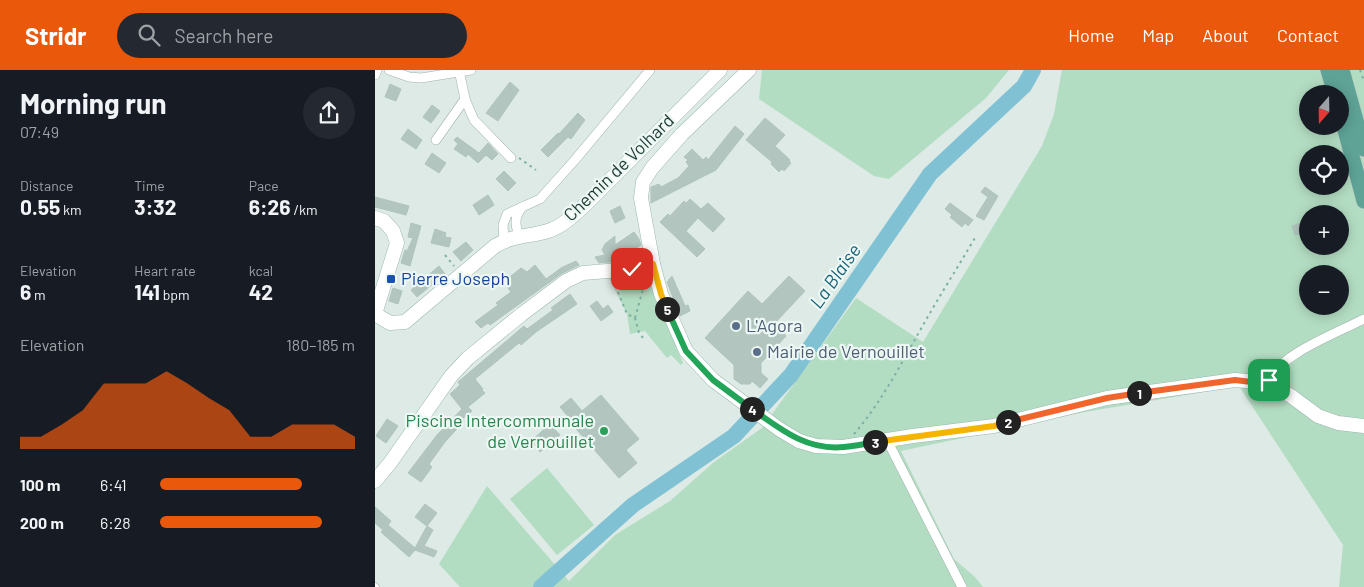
<!DOCTYPE html>
<meta charset="utf-8">
<style>
body{margin:0;font-family:Barlow,sans-serif;background:#242831;color:#f1f3f6;height:100vh;display:flex;flex-direction:column;font-size:19px;white-space:nowrap}
*{box-sizing:border-box;margin:0}
p{font-size:16px;color:#9ea1a6}
.icon{flex:none;width:28px;height:28px;fill:none;stroke:currentColor;stroke-width:2;stroke-linecap:round;stroke-linejoin:round}
.map{position:relative;flex:1;overflow:hidden}
.panel{display:flex;flex-direction:column;background:#171b24;width:375px}
.panel>*{flex:none}
.needle{width:32px;rotate:200deg}
.tools{position:absolute;left:924px;top:15px;display:grid;gap:10px}
.tools a{display:grid;place-items:center;width:50px;height:50px;border-radius:50%;background:#171b24;box-shadow:0 2px 12px #0003;font-size:25px}
.pin{position:absolute;display:grid;place-items:center;width:42px;height:42px;color:#fff;margin:-21px;border-radius:10px;box-shadow:0 2px 8px #0006}
.km{position:absolute;width:25px;height:25px;margin:-12px;border-radius:50%;background:#222;color:#fff;font-size:14px;line-height:25px;text-align:center}
.round{display:grid;place-items:center;flex:none;width:52px;height:52px;border-radius:26px;background:#242831}
.head{display:flex;align-items:center;justify-content:space-between;height:85px;padding:0 20px}
h1{font-size:28px;font-weight:700;line-height:38px}
.stats{display:grid;grid-template-columns:repeat(3,1fr);gap:8px;height:85px;padding:5px 20px}
.stats div{display:grid;align-content:center}
.stats b{font-size:21px;font-weight:700}
.stats small{font-size:14px;font-weight:400}
.stats p{font-size:14px}
.chart{height:140px;padding:10px 20px}
.chart p{display:flex;justify-content:space-between}
.chart svg{width:100%;height:90px;margin-top:5px;fill:#ea580c;opacity:.7}
ul{padding:0 20px;list-style:none;font-size:16px}
li{display:grid;grid-template-columns:80px 60px 1fr;align-items:center;height:38px}
li i{height:12px;border-radius:6px;background:#ea580c}
header{display:flex;align-items:center;gap:30px;box-sizing:border-box;height:70px;padding:0 25px;background:#ea580c;color:#fff}
header strong{font-size:24px}
nav{display:flex;gap:28px;margin-inline-start:auto;font-size:18px}
.search{width:350px;height:45px;background:#242831;display:flex;align-items:center;gap:12px;box-sizing:border-box;padding:0 18px;border-radius:28px;color:#9ea1a6;font-size:19px}
main{display:flex;flex:1;min-height:0}
.map>svg:first-child{display:block}
</style>
<header>
<strong>Stridr</strong>
<div class="search"><svg class="icon" aria-label="search" viewBox="0 0 24 24"><circle cx="10" cy="10" r="6"/><path d="M15 15l6 6"/></svg>Search here</div>
<nav><a>Home</a><a>Map</a><a>About</a><a>Contact</a></nav>
</header>
<main>
<section class="panel">
<div class="head"><div><h1>Morning run</h1><p>07:49</p></div><a class="round"><svg class="icon" aria-label="share" viewBox="0 0 24 24"><path d="M12 15V3M7 8l5-5 5 5M5 13v7h14v-7"/></svg></a></div>
<div class="stats">
<div><p>Distance</p><b>0.55<small> km</small></b></div>
<div><p>Time</p><b>3:32</b></div>
<div><p>Pace</p><b>6:26<small> /km</small></b></div>
</div>
<div class="stats">
<div><p>Elevation</p><b>6<small> m</small></b></div>
<div><p>Heart rate</p><b>141<small> bpm</small></b></div>
<div><p>kcal</p><b>42</b></div>
</div>
<div class="chart"><p><span>Elevation</span>180–185 m</p>
<svg viewBox="0 0 160 44" preserveAspectRatio="none"><path d="M0 44V38L10 38L20 32L30 25L40 12L50 12L60 12L70 6L80 12L90 19L100 25L110 38L120 38L130 32L140 32L150 32L160 38V44z"/></svg>
</div>
<ul>
<li><b>100 m</b>6:41<i style="width:73%"></i></li>
<li><b>200 m</b>6:28<i style="width:83%"></i></li>
</ul>
</section>
<div class="map">
<svg width="989" height="517" viewBox="0 0 989 517">
<rect width="100%" height="100%" fill="#ddeae5"/>
<g fill="#b3ddc2" fill-rule="evenodd">
<path d="M387 0H634L611 28 514 109 499 106 384 29Z"/>
<path d="M687 0H989V517H964L968 475 864 316 710 342 526 381 579 489 600 507 608 517H85L64 494 112 416 194 511 240 465 295 431 339 392 387 358 481 228 548 272 667 76 679 44ZM932 24H965V56H932ZM932 84H965V116H932ZM932 144H965V176H932ZM932 204H965V236H932Z"/>
<path d="M255 207 262 209 276 215 308 293 306 295 296 285 292 288 270 261 255 264 252 244 234 208Z"/>
<path d="M172 398 219 455 182 485 135 429Z"/>
</g>
<g fill="none" stroke-linecap="round" stroke-linejoin="round">
<path stroke="#80c1d4" stroke-width="16" d="M166 517 258 435 359 366 416 305 555 104 649 16 658 0"/>
</g>
<g fill="#b2c5be" stroke="#afc4bd">
<path d="M135 12 144 20 123 51 111 43Z"/>
<path d="M15 14 26 19 21 31 10 27Z"/>
<path d="M57 35 65 41 56 53 48 47Z"/>
<path d="M203 43 210 50 204 58 196 69 193 67 173 87 166 80 183 63 184 64Z"/>
<path d="M390 48 410 65 400 76 415 90 414 91 416 93 409 101 407 99 404 102 396 94 397 92 371 70Z"/>
<path d="M360 56 369 64 341 100 276 133V117L284 114 286 117 303 108 314 96 311 92 313 90 309 87 317 79 328 90 331 87 333 90Z"/>
<path d="M33 59 47 70 41 79 26 69Z"/>
<path d="M82 67 104 83 113 73 123 84 117 90 111 85 103 93 93 84 91 87 79 79 83 74 79 70Z"/>
<path d="M57 83 71 93 64 103 50 94Z"/>
<path d="M129 101 141 113 133 121 121 109Z"/>
<path d="M610 117 623 126 609 150 601 146 613 127 606 122Z"/>
<path d="M113 125 119 135 104 145 98 135Z"/>
<path d="M0 127 34 136 31 145 0 137Z"/>
<path d="M315 129 326 139 333 133 350 149 338 162 323 148 311 161 330 179 322 187 285 152 293 144 295 146 309 131 311 133Z"/>
<path d="M575 133 598 150 593 156 590 153 587 157 575 147 577 145 570 139Z"/>
<path d="M245 136 250 148 240 153 235 141Z"/>
<path d="M932 151V161L920 165 917 156Z"/>
<path d="M36 153 46 156 35 196 26 193 30 180 32 181 38 168 33 167Z"/>
<path d="M60 159 71 163 70 167 76 168 74 177 56 173Z"/>
<path d="M259 162 264 169 266 175 242 191 224 193 220 187 230 185 227 180 230 174 240 166V175Z"/>
<path d="M91 172 98 180 86 191 78 182Z"/>
<path d="M201 191 204 195 186 204 115 255 113 253 106 258 100 252 123 235 121 233 136 222 133 218 136 216 131 210 146 198 152 202 160 195 171 209 186 198Z"/>
<path d="M64 196 70 204 42 227 36 220Z"/>
<path d="M297 206 310 236 313 235 315 241 305 246 292 212Z"/>
<path d="M414 206 430 221 400 253 411 266 386 293V303L393 309 385 318 377 311 375 314H366L359 309V295L330 268 373 221 387 234Z"/>
<path d="M18 218 27 221 23 234 14 231Z"/>
<path d="M195 224 202 234 161 262 146 275 144 273 100 309 108 319 107 320 110 323 93 337 97 341 87 349 89 351 70 372 54 394 57 397 46 412 33 403 62 365 87 339 75 324 85 315 83 312 149 256 152 259 178 240 176 238Z"/>
<path d="M222 231 228 239 233 235 238 242 226 251 215 236Z"/>
<path d="M226 325 264 369 251 380 262 393 244 408 195 352 197 351 185 337 196 328 207 341Z"/>
<path d="M12 349 23 356 11 373 1 366Z"/>
<path d="M175 354 185 365 165 382 156 371Z"/>
<path d="M50 434 62 443 52 456 40 447Z"/>
<path d="M0 437 16 451 13 455 40 478 52 456 58 460 49 476 62 481 59 487 40 480 34 487 6 462 8 460 0 453Z"/>
</g>
<g fill="none" stroke-linecap="round" stroke-linejoin="round">
<g stroke="#a0b2ad" stroke-width="5.5">
<path id="lane" d="M0 515 2 517"/>
</g>
<g stroke="#a0b2ad" stroke-width="10">
<g id="street">
<path d="M14 0 34 7 46 8 96 0"/>
<path d="M0 5 2 0"/>
<path d="M90 29 99 50 136 88"/>
<path d="M61 70 90 29 84 0"/>
<path d="M144 166C140 154 139 148 147 137"/>
<path d="M129 170 128 155 132 144 165 129 199 91 275 0"/>
<path d="M893 313C902 285 962 263 989 249"/>
<path d="M512 370 587 517"/>
</g>
</g>
<g stroke="#9bb7af" stroke-width="15">
<g id="secondary">
<path d="M374 0 307 64 277 98 268 112 266 128 278 194 286 224 311 281 338 310 404 359 424 371 441 376 468 377 538 366 619 356 732 328 860 310 893 313 916 326 943 346 963 353 989 356"/>
<path d="M0 148 9 151 18 161 22 173 0 244 15 253 30 252 120 176C138 165 154 167 173 161 189 156 202 142 214 131L345 0"/>
<path d="M0 411 15 393 76 306 93 288 147 244 191 211 208 203 257 199 278 194"/>
</g>
</g>
<g stroke="#bcc4c2" stroke-width="16">
<g id="primary">
<path d="M953 0 960 24"/>
<path d="M967 0 989 79"/>
<path d="M965 41 989 131"/>
</g>
</g>
<g stroke="#7bb0a3" stroke-width="2" stroke-dasharray="2.5 4" stroke-linecap="butt">
<path d="M985 0 989 11"/>
<path d="M144 88 161 100"/>
<path d="M70 185 79 196"/>
<path d="M238 210 252 244 260 248 264 263 269 269"/>
<path d="M260 248 270 212 269 206"/>
<path d="M479 364C510 328 531 284 555 243 570 217 586 192 601 166"/>
</g>
<use href="#lane" stroke="#fff" stroke-width="4.5"/>
<use href="#street" stroke="#fff" stroke-width="9"/>
<use href="#secondary" stroke="#fff" stroke-width="14"/>
<use href="#primary" stroke="#5ea396" stroke-width="15"/>
</g>
<g fill="none" stroke-linecap="round" stroke-linejoin="round">
<g stroke="#fff" stroke-width="10">
<path id="split-1" d="M764 323 860 310 893 314 894 310"/>
</g>
<g stroke="#fff" stroke-width="10">
<path id="split-2" d="M633 352 732 328 764 323"/>
</g>
<g stroke="#fff" stroke-width="10">
<path id="split-3" d="M500 372 619 356 633 352"/>
</g>
<g stroke="#fff" stroke-width="10">
<path id="split-4" d="M377 339C405 359 432 381 469 377 479 376 490 374 500 372"/>
</g>
<g stroke="#fff" stroke-width="10">
<path id="split-5" d="M292 239 311 281 338 310 377 339"/>
</g>
<g stroke="#fff" stroke-width="10">
<path id="split-6" d="M257 199 278 194 286 224 292 239"/>
</g>
<use href="#split-1" stroke="#f0652b" stroke-width="6"/>
<use href="#split-2" stroke="#f0652b" stroke-width="6"/>
<use href="#split-3" stroke="#f5b400" stroke-width="6"/>
<use href="#split-4" stroke="#22a559" stroke-width="6"/>
<use href="#split-5" stroke="#22a559" stroke-width="6"/>
<use href="#split-6" stroke="#f5b400" stroke-width="6"/>
</g>
<rect fill="#1a4fb4" stroke="#edf7f3" stroke-width="2" x="11" y="204" width="10" height="10" rx="2.5"/>
<g fill="#5c6f8a" stroke="#edf7f3" stroke-width="2">
<circle cx="361" cy="256" r="5"/>
<circle cx="382" cy="282" r="5"/>
</g>
<circle fill="#2e9e5b" stroke="#edf7f3" stroke-width="2" cx="229" cy="361" r="5"/>
<g text-anchor="middle" stroke-width="4.5" stroke-linejoin="round" paint-order="stroke">
<g font-size="18" fill="#1e3a35" stroke="#edf7f3">
<text transform="translate(244 98) rotate(-44)" y="6">Chemin de Volhard</text>
</g>
<g font-size="18" fill="#164399" stroke="#edf7f3" text-anchor="start">
<text x="26" y="215">Pierre Joseph</text>
</g>
<g font-size="18" fill="#4e5e75" stroke="#edf7f3" text-anchor="start">
<text x="371" y="262">L'Agora</text>
<text x="392" y="288">Mairie de Vernouillet</text>
</g>
<g font-size="18" fill="#27864d" stroke="#edf7f3" text-anchor="end">
<text x="219" y="357">Piscine Intercommunale<tspan x="219" dy="21">de Vernouillet</tspan></text>
</g>
<g font-size="19" font-style="italic" fill="#156179" stroke="#edf7f3">
<text transform="translate(460 206) rotate(-55)" y="7">La Blaise</text>
</g>
</g>
</svg>
<div class="tools">
<a><svg class="needle" viewBox="-14 -14 28 28"><path d="M0-13l5 13h-10z" fill="#e53935"/><path d="M0 13l5-13h-10z" fill="#9ea1a6"/></svg></a>
<a><svg class="icon" aria-label="locate" viewBox="0 0 24 24"><circle cx="12" cy="12" r="6"/><path d="M12 2v4M12 18v4M2 12h4M18 12h4"/></svg></a>
<a>+</a>
<a>−</a>
</div>
<div class="pin" style="left:894px;top:310px;background:#1e9e55"><svg class="icon" aria-label="arrive" viewBox="0 0 24 24"><path d="M6 21V4h12l-3 4 3 4H6"/></svg></div>
<div class="pin" style="left:257px;top:199px;background:#d93025"><svg class="icon" aria-label="check" viewBox="0 0 24 24"><path d="M5 12l5 5 9-10"/></svg></div>
<b class="km" style="left:764px;top:323px">1</b>
<b class="km" style="left:633px;top:352px">2</b>
<b class="km" style="left:500px;top:372px">3</b>
<b class="km" style="left:377px;top:339px">4</b>
<b class="km" style="left:292px;top:239px">5</b>
</div>
</main>
